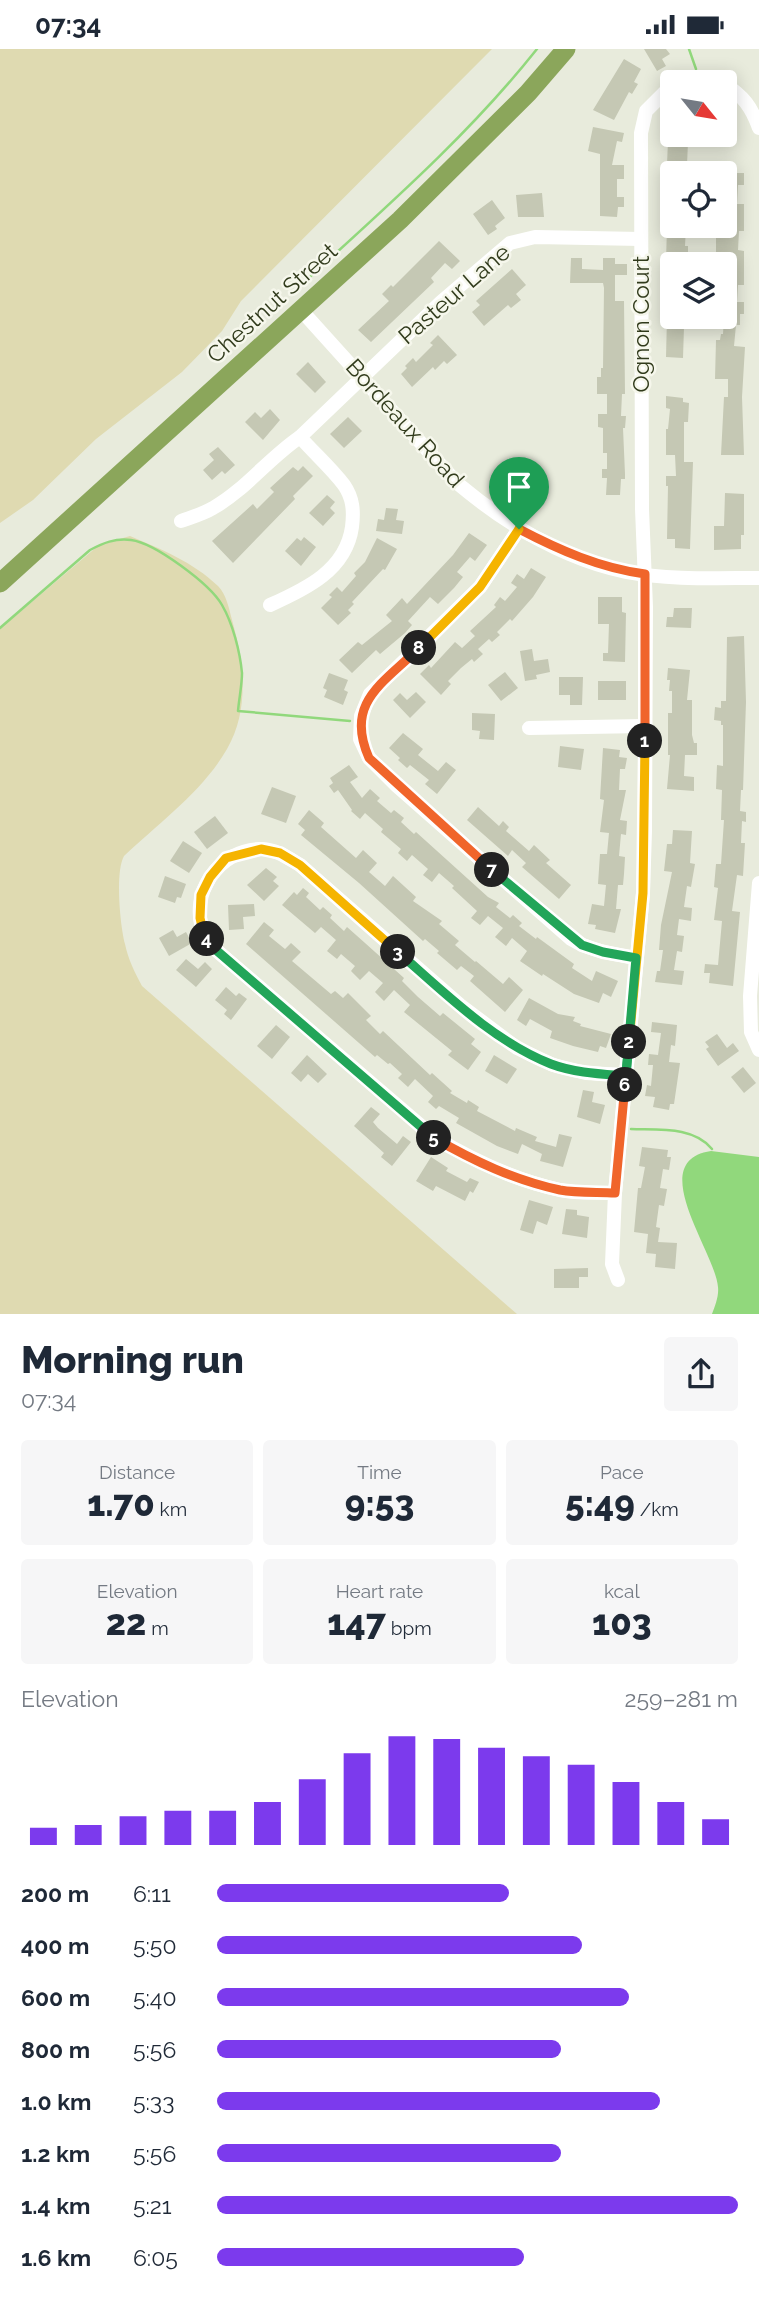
<!DOCTYPE html>
<meta charset="utf-8">
<style>
body{margin:0;font-family:Raleway,sans-serif;background:#f6f6f7;color:#1f2937;height:100vh;display:flex;flex-direction:column;font-size:26px;white-space:nowrap}
*{box-sizing:border-box;margin:0}
p{font-size:23px;color:#747a83}
.icon{flex:none;width:38px;height:38px;fill:none;stroke:currentColor;stroke-width:2;stroke-linecap:round;stroke-linejoin:round}
.map{position:relative;height:1265px;overflow:hidden}
.panel{display:flex;flex-direction:column;background:#fff;flex:1}
.panel>*{flex:none}
.needle{width:46px;rotate:120deg}
.buttons{position:absolute;left:660px;top:21px;display:grid;gap:14px}
.buttons a{display:grid;place-items:center;width:77px;height:77px;border-radius:7px;background:#fff;box-shadow:0 4px 18px #0003;font-size:35px}
.pin{position:absolute;display:grid;place-items:center;width:60px;height:60px;color:#fff;margin:-72px -30px;border-radius:50% 50% 50% 0;rotate:-45deg;box-shadow:0 0 7px #0007}
.pin .icon{rotate:45deg}
.km{position:absolute;width:35px;height:35px;margin:-18px;border-radius:50%;background:#222;color:#fff;font-size:19px;line-height:35px;text-align:center}
.round{display:grid;place-items:center;flex:none;width:74px;height:74px;border-radius:7px;background:#f6f6f7}
.summary{display:flex;align-items:center;justify-content:space-between;height:119px;padding:0 21px}
h1{font-size:38px;font-weight:800;line-height:52px}
.metrics{display:grid;grid-template-columns:repeat(3,1fr);gap:10px;height:119px;padding:7px 21px}
.metrics div{display:grid;align-content:center;border-radius:7px;background:#f6f6f7;text-align:center}
.metrics b{font-size:35px;font-weight:800}
.metrics small{font-size:19px;font-weight:400}
.metrics p{font-size:19px}
.chart{height:196px;padding:14px 21px}
.chart p{display:flex;justify-content:space-between}
.chart svg{width:100%;height:126px;margin-top:7px;stroke:#7c3aed;stroke-width:6}
ul{padding:0 21px;list-style:none;font-size:23px}
li{display:grid;grid-template-columns:112px 84px 1fr;align-items:center;height:52px}
li i{height:18px;border-radius:9px;background:#7c3aed}
.status{display:flex;justify-content:space-between;align-items:center;height:49px;padding:0 35px;background:#fff;direction:ltr}
.status svg{height:19px;fill:currentColor}
.map>svg:first-child{display:block}
</style>
<div class="status"><b>07:34</b><svg viewBox="0 0 49 12"><path d="M0 12V9h3v3zM5 12V6h3v6zM10 12V3h3v9zM15 12V0h3v12zM26 1h20v11H26zM47 4h2v5h-2z"/></svg></div>
<div class="map">
<svg width="759" height="1265" viewBox="0 0 759 1265">
<rect width="100%" height="100%" fill="#e8ebdc"/>
<g fill="#dfdab1">
<path d="M0 0H492L241 252 222 282 182 323 96 390 33 451 0 474Z"/>
<path d="M130 487C161 500 193 513 218 537 226 545 229 559 232 571 244 613 250 660 227 700 203 742 159 774 124 807 115 823 120 876 125 895 128 910 135 924 142 937L517 1265H0V580L99 496Z"/>
</g>
<path fill="#91d87c" d="M711 1102 759 1108V1265H712C715 1257 719 1247 718 1238 715 1202 644 1112 711 1102Z"/>
<g fill="none" stroke-linecap="round" stroke-linejoin="round">
<g stroke="#91d87c" stroke-width="2.5">
<path d="M689 0 696 20"/>
<path d="M302 235C384 160 468 87 537 0"/>
<path d="M0 579 90 501C103 494 115 489 131 491 155 494 210 535 222 556 233 575 240 603 242 624 242 636 239 650 238 662L350 672"/>
<path d="M631 1080C658 1081 694 1077 712 1100"/>
</g>
</g>
<g fill="#c5c8b4">
<path d="M644 0H666L670 5 662 10 666 17 657 22Z"/>
<path d="M624 10 641 20 634 33 638 35 632 45 629 43 614 71 593 61Z"/>
<path d="M593 78 624 84 622 93 617 92 612 116H624V130H617V148H624V158H618L617 168 600 167V105L588 102Z"/>
<path d="M668 92 688 93 687 116 667 115Z"/>
<path d="M724 124H744V136H738L737 155H744V182H739L738 201 744 202V236H738L737 253H744V265H740V276H736L734 297 745 298 742 348 744 406H721L724 348H728V330H715L716 291H720L721 285H723L724 268V212H716V188H720V177H724Z"/>
<path d="M542 144 544 168H518L516 146Z"/>
<path d="M492 151 505 169 495 177 497 180 488 186 473 165Z"/>
<path d="M667 177H686L685 197H688V213H666Z"/>
<path d="M439 192 460 212 452 220 445 214 431 229 434 233 371 293 358 281 389 252 382 245 391 236 393 238Z"/>
<path d="M571 209H582V220L603 221V209H615V215H627V226H615V252H624L625 345H622L621 367H626L625 379H623L625 425V430H621L620 446H606L607 429H602V420H607V404H603V379L598 378V365H607V345H597V328H601V319H603L604 239 603 234H570Z"/>
<path d="M512 220 526 236 516 245 521 251 511 259 508 256 484 277 472 263 480 256 476 252Z"/>
<path d="M667 268H688L687 278H684L683 309 666 308Z"/>
<path d="M438 286 457 306 447 315 444 312 435 321 433 318 412 338 401 325 407 319 405 317 413 309 416 313 433 296 430 294Z"/>
<path d="M308 313 326 333 315 344 296 325Z"/>
<path d="M666 347 683 349V353L689 354 688 373H684V413H693L690 500 675 499V490H667L668 437H666V427H676L675 406H666V380H668L670 360 666 359Z"/>
<path d="M270 360 280 371 263 391 245 373 255 363 261 369Z"/>
<path d="M348 368 362 382 344 399 330 385Z"/>
<path d="M218 398 235 416 225 425 222 422 212 431 203 421 214 411 209 405Z"/>
<path d="M303 417 313 427 293 447 295 450 233 514 212 492 253 455 257 460 274 443 270 439 293 418 298 422Z"/>
<path d="M725 444 744 445V486H741V500L714 501V477H724Z"/>
<path d="M327 446 335 453 330 459 335 464 323 477 309 464Z"/>
<path d="M386 459 398 460 396 471 404 472 402 485 376 482 378 470 384 471Z"/>
<path d="M469 484 487 496 475 512 470 508 457 523 463 528 454 539 438 555 430 548 408 572 412 576 405 584 380 605 376 601 352 624 339 611 358 593 362 596 392 572 386 566 402 549 407 555 453 506Z"/>
<path d="M304 488 316 498 301 517 285 502 297 489 301 492Z"/>
<path d="M377 489 397 500 385 521 383 520 352 553 354 555 348 561 351 564 338 576 321 559 332 548 329 546 337 538 342 543 356 527 354 524 365 513Z"/>
<path d="M531 519 546 528 533 548 512 572 510 570 497 583 500 586 492 593 489 590 478 600 483 605 474 613 472 610 461 619 448 632 451 635 441 646 420 625 429 616 431 619 455 593 462 599 475 587 470 582 496 558 494 556 500 548 505 552 517 538 511 534 517 525 524 530Z"/>
<path d="M598 548H622V563L626 564 625 613 603 612V604H608L609 575H598Z"/>
<path d="M674 559H692L691 579 666 578 667 568H673Z"/>
<path d="M744 587 746 653 743 741H741L740 762 746 763V773L742 772 741 794H745L743 827 737 826 732 862 740 863 733 937 709 934 710 924H704L705 915 718 916 722 872 714 871 718 839 714 838 716 815H721L724 771H721L722 741 716 740 717 716 723 717V676H721V672L714 671 715 658 721 659V652H726L727 588Z"/>
<path d="M532 600 534 612 548 610 550 623 536 626 537 630 525 632 520 602Z"/>
<path d="M668 619 690 621 687 651H692V686L694 694H697V706H685L684 727 694 728V742L667 740 670 706H668V664H672V642H669L670 631H667Z"/>
<path d="M505 623 518 639 501 652 488 636Z"/>
<path d="M329 624 348 631 344 641 348 643 343 656 324 648 327 641 323 639Z"/>
<path d="M559 628H583L582 656H570V646H559Z"/>
<rect x="598" y="632" width="28" height="19"/>
<path d="M416 643 426 653 410 669 393 651 400 644 407 651Z"/>
<path d="M472 664 495 665 494 691 479 690 480 682 472 681Z"/>
<path d="M403 684 423 700 418 706 438 722 446 713 456 721 437 745 425 735 429 731 410 716 407 719 398 711 400 709 389 699Z"/>
<path d="M560 697 584 700 581 721 558 718Z"/>
<path d="M603 699 620 701 619 708 627 709 625 720H620L619 741H626L620 771 627 772 626 786 621 785 619 807 625 808 624 825 623 836H618L616 860H621L615 884 595 880 596 876 588 875 592 855 604 857 606 836 598 835 600 805H607L609 784 600 783 604 751 600 750Z"/>
<path d="M349 716 358 728 350 733 362 749 370 740 380 749 377 752 391 764 394 761 404 769 401 773 414 785 416 783 488 848 499 854 496 858 510 869 513 866 522 874 519 877 536 890 537 888 574 915 572 919 592 932 596 922 618 932 611 948 603 944 599 954 574 945 543 925 542 927 520 912 527 902 512 889 506 897 495 888 503 879 488 867 480 876 471 869 477 862 452 839 454 837 439 824 432 833 423 826 428 820 412 806 407 812 398 804 401 800 381 783 383 780 365 764 360 770 351 762 352 761 338 741 334 744 329 737 333 734 330 729Z"/>
<path d="M272 738 296 747 286 774 261 765Z"/>
<path d="M478 758 499 777 503 772 509 778 506 782 529 802 534 796 550 811 546 814 571 836 559 850 522 818 526 814 512 801 508 807 467 771Z"/>
<path d="M309 761 324 774 321 778 356 809 363 801 377 814 369 823 385 837 393 827 416 848 413 852 442 872 439 875 459 892 455 896 475 913 476 912 503 935 509 928 523 941 505 963 470 932 474 927 461 917 457 921 437 904 439 902 425 890 423 892 359 834 301 786 305 781 298 775Z"/>
<path d="M215 767 228 784 207 800 194 783Z"/>
<path d="M673 781 692 782 690 814 695 815 691 838 687 837 684 858 692 859 691 872 679 870 677 886 684 887 682 903 677 902 674 921 684 922 682 936 655 933 657 922H660L663 901H659L661 876 672 823 664 822 667 795H672Z"/>
<path d="M183 792 202 804 189 824 170 812Z"/>
<path d="M266 819 277 828 273 832 279 837 264 852 247 836Z"/>
<path d="M165 827 186 835 181 849 177 848 175 854 158 848Z"/>
<path d="M303 839 309 844 306 848 320 861 323 858 332 866 330 869 344 882 347 878 365 894 404 929 402 932 418 948 440 967 443 964 475 990 471 995 481 1003 468 1021 448 1006 452 1002 404 963 410 956 394 941 384 952 375 943 383 934 369 922 360 931 351 922 355 917 341 905 337 910 327 902 336 891 321 878 315 884 282 856 294 843 297 846Z"/>
<path d="M254 855 255 867 243 868 244 880 229 881 228 856Z"/>
<path d="M264 873 274 881 269 887 285 900 291 894 301 903 292 912 331 945 335 942 343 949 348 944 371 967 366 971 380 985 383 982 430 1026 432 1024 452 1042 450 1044 467 1054 468 1051 479 1058 477 1062 515 1082 516 1079 537 1088 535 1092 556 1098 559 1085 572 1088 563 1118 540 1112 542 1105 522 1095 518 1105 497 1097 456 1074 459 1069 439 1057 436 1060 428 1053 433 1047 415 1030 408 1038 398 1029 402 1025 390 1014 388 1015 377 1006 375 1008 246 895Z"/>
<path d="M173 881 177 888 186 883 192 894 169 907 159 889Z"/>
<path d="M186 910 198 920 205 913 212 920 196 938 176 921Z"/>
<path d="M226 938 236 947 239 944 247 950 231 971 224 965 227 961 215 951Z"/>
<path d="M529 949 558 965 575 968 573 972 581 975 580 977 611 985 606 999 600 997 598 1003 573 997 550 989 552 982 530 970 526 977 517 971Z"/>
<path d="M652 973 677 976 675 997 671 996 669 1013 680 1014 674 1055H670L669 1061 653 1058 655 1048 645 1047 647 1036 651 1037 653 1016H648L649 1005 658 1006 661 984 651 983Z"/>
<path d="M276 976 290 988 272 1010 257 997Z"/>
<path d="M717 985 727 999 733 994 739 1002 718 1017 706 1000 709 998 705 993Z"/>
<path d="M307 1006 327 1025 318 1034 308 1025 301 1033 291 1024Z"/>
<path d="M494 1006 517 1020 507 1035 485 1022Z"/>
<path d="M743 1018 756 1034 744 1044 731 1028Z"/>
<path d="M583 1041 594 1043 592 1053 605 1056 600 1075 577 1068Z"/>
<path d="M371 1058 380 1065 373 1073 378 1079 397 1095 403 1087 411 1093 392 1117 381 1108 384 1104 354 1077Z"/>
<path d="M642 1098 668 1101 667 1108H671L669 1121 663 1120 660 1139 667 1140 664 1157 659 1156 656 1178 660 1179 658 1193 677 1194 675 1220 655 1218 656 1205 646 1204 648 1185 634 1183 638 1139H641L645 1118 639 1117Z"/>
<path d="M431 1108 448 1119 446 1122 467 1133 470 1129 479 1133 473 1144 470 1142 465 1152 436 1137 433 1142 416 1132Z"/>
<path d="M529 1151 553 1158 547 1176 537 1172 533 1185 520 1181Z"/>
<path d="M566 1160 577 1161V1166L589 1168 587 1189 562 1185Z"/>
<path d="M588 1219V1228H579V1239H554V1220Z"/>
</g>
<g fill="none" stroke-linecap="round" stroke-linejoin="round">
<g stroke="#fff" stroke-width="14">
<path d="M681 33C694 30 709 27 721 33"/>
<path d="M724 35C743 46 752 59 759 79"/>
<path d="M301 261 457 434C506 475 563 510 626 523 669 531 715 529 759 529"/>
<path d="M181 472C192 468 203 465 213 459 245 441 269 409 300 388L441 253 510 194 535 188 641 190"/>
<path d="M519 480 480 538 370 645 361 667 360 690 369 709 397 737 571 890C591 902 613 905 636 909"/>
<path d="M270 556C306 540 346 521 352 478 354 462 353 449 344 436 331 419 314 404 300 388"/>
<path d="M529 679 644 677"/>
<path d="M759 834 750 947 751 983 759 1001"/>
<path d="M615 1144C597 1143 577 1145 560 1141 514 1131 474 1112 434 1088L216 901C212 896 206 890 204 884 188 845 219 800 261 800 276 800 288 809 300 816L460 956 517 999 553 1016 586 1024 626 1026"/>
<path d="M618 1231 612 1215 615 1144 643 844 645 782 646 558 642 460 641 84 646 62 672 36"/>
</g>
<path stroke="#8ba65b" stroke-width="19" d="M0 534 400 171 528 44 566 0"/>
</g>
<g fill="none" stroke-linecap="round" stroke-linejoin="round">
<g stroke="#fff" stroke-width="14">
<path id="split-1" d="M519 480C559 501 600 519 645 525V692"/>
</g>
<g stroke="#fff" stroke-width="14">
<path id="split-2" d="M629 993 643 844 645 692"/>
</g>
<g stroke="#fff" stroke-width="14">
<path id="split-3" d="M398 903C445 944 493 992 551 1015 575 1024 601 1025 626 1027L629 993"/>
</g>
<g stroke="#fff" stroke-width="14">
<path id="split-4" d="M207 890 204 886 200 869 201 846 210 828 226 809 261 800 280 804 300 816 398 903"/>
</g>
<g stroke="#fff" stroke-width="14">
<path id="split-5" d="M207 890 216 901 434 1089"/>
</g>
<g stroke="#fff" stroke-width="14">
<path id="split-6" d="M434 1089C474 1112 514 1131 560 1141 577 1144 597 1143 615 1144L625 1036"/>
</g>
<g stroke="#fff" stroke-width="14">
<path id="split-7" d="M492 821 582 896 603 903 636 909 625 1036"/>
</g>
<g stroke="#fff" stroke-width="14">
<path id="split-8" d="M419 599C384 634 344 653 369 709L492 821"/>
</g>
<g stroke="#fff" stroke-width="14">
<path id="split-9" d="M419 599 480 538 519 480"/>
</g>
<use href="#split-1" stroke="#f0652b" stroke-width="9"/>
<use href="#split-2" stroke="#f5b400" stroke-width="9"/>
<use href="#split-3" stroke="#22a559" stroke-width="9"/>
<use href="#split-4" stroke="#f5b400" stroke-width="9"/>
<use href="#split-5" stroke="#22a559" stroke-width="9"/>
<use href="#split-6" stroke="#f0652b" stroke-width="9"/>
<use href="#split-7" stroke="#22a559" stroke-width="9"/>
<use href="#split-8" stroke="#f0652b" stroke-width="9"/>
<use href="#split-9" stroke="#f5b400" stroke-width="9"/>
</g>
<g text-anchor="middle" stroke-width="5" stroke-linejoin="round" paint-order="stroke">
<g font-size="23" fill="#313b1c" stroke="#f6f7ec">
<text transform="translate(454 245) rotate(-41)" y="8">Pasteur Lane</text>
<text transform="translate(272 254) rotate(-42)" y="8">Chestnut Street</text>
<text transform="translate(641 275) rotate(-90)" y="8">Ognon Court</text>
<text transform="translate(405 374) rotate(48)" y="8">Bordeaux Road</text>
</g>
</g>
</svg>
<div class="buttons">
<a><svg class="needle" viewBox="-14 -14 28 28"><path d="M0-13l5 13h-10z" fill="#e53935"/><path d="M0 13l5-13h-10z" fill="#747a83"/></svg></a>
<a><svg class="icon" aria-label="locate" viewBox="0 0 24 24"><circle cx="12" cy="12" r="6"/><path d="M12 2v4M12 18v4M2 12h4M18 12h4"/></svg></a>
<a><svg class="icon" aria-label="layers" viewBox="0 0 24 24"><path d="M12 4l9 5-9 5-9-5zM3 14l9 5 9-5"/></svg></a>
</div>
<div class="pin" style="left:519px;top:480px;background:#1e9e55"><svg class="icon" aria-label="arrive" viewBox="0 0 24 24"><path d="M6 21V4h12l-3 4 3 4H6"/></svg></div>
<b class="km" style="left:645px;top:692px">1</b>
<b class="km" style="left:629px;top:993px">2</b>
<b class="km" style="left:398px;top:903px">3</b>
<b class="km" style="left:207px;top:890px">4</b>
<b class="km" style="left:434px;top:1089px">5</b>
<b class="km" style="left:625px;top:1036px">6</b>
<b class="km" style="left:492px;top:821px">7</b>
<b class="km" style="left:419px;top:599px">8</b>
</div>
<section class="panel">
<div class="summary"><div><h1>Morning run</h1><p>07:34</p></div><a class="round"><svg class="icon" aria-label="share" viewBox="0 0 24 24"><path d="M12 15V3M7 8l5-5 5 5M5 13v7h14v-7"/></svg></a></div>
<div class="metrics">
<div><p>Distance</p><b>1.70<small> km</small></b></div>
<div><p>Time</p><b>9:53</b></div>
<div><p>Pace</p><b>5:49<small> /km</small></b></div>
</div>
<div class="metrics">
<div><p>Elevation</p><b>22<small> m</small></b></div>
<div><p>Heart rate</p><b>147<small> bpm</small></b></div>
<div><p>kcal</p><b>103</b></div>
</div>
<div class="chart"><p><span>Elevation</span>259–281 m</p>
<svg viewBox="0 0 160 44" preserveAspectRatio="none"><path d="M5 44V38M15 44V37M25 44V34M35 44V32M45 44V32M55 44V29M65 44V21M75 44V12M85 44V6M95 44V7M105 44V10M115 44V13M125 44V16M135 44V22M145 44V29M155 44V35"/></svg>
</div>
<ul>
<li><b>200 m</b>6:11<i style="width:56%"></i></li>
<li><b>400 m</b>5:50<i style="width:70%"></i></li>
<li><b>600 m</b>5:40<i style="width:79%"></i></li>
<li><b>800 m</b>5:56<i style="width:66%"></i></li>
<li><b>1.0 km</b>5:33<i style="width:85%"></i></li>
<li><b>1.2 km</b>5:56<i style="width:66%"></i></li>
<li><b>1.4 km</b>5:21<i style="width:100%"></i></li>
<li><b>1.6 km</b>6:05<i style="width:59%"></i></li>
</ul>
</section>
